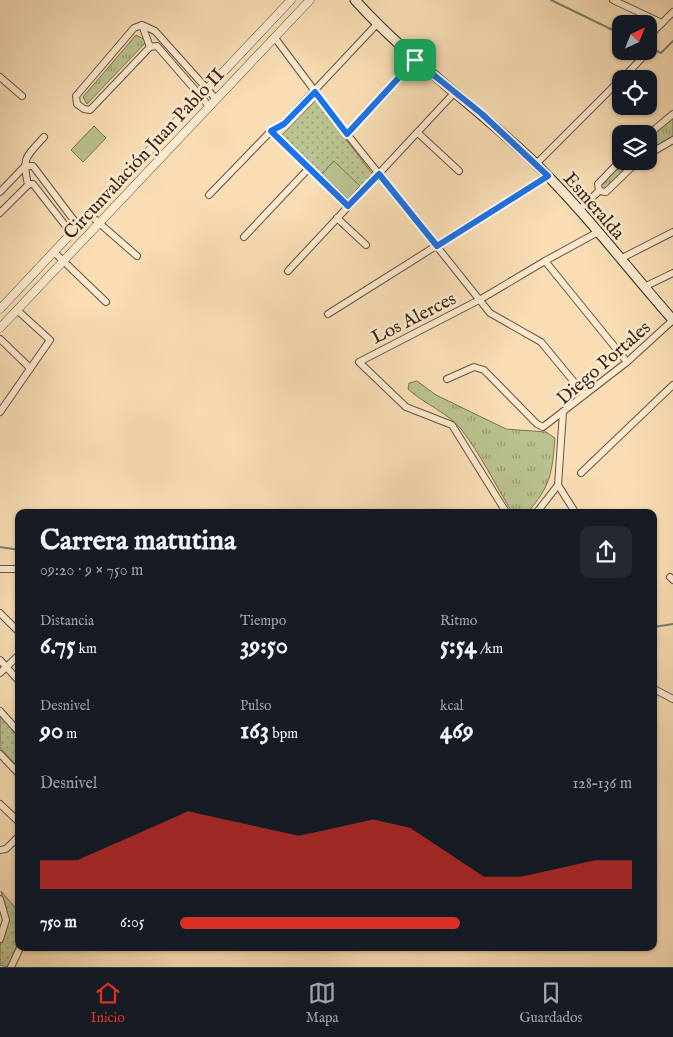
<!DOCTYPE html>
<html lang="es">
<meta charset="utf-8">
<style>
body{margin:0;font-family:"IM FELL English",serif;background:#242831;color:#f1f3f6;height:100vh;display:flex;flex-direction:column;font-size:19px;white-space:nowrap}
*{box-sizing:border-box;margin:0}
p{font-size:16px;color:#9ea1a6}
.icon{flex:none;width:28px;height:28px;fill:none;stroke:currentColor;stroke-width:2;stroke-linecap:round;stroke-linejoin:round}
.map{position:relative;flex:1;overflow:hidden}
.panel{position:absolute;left:15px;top:509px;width:642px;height:442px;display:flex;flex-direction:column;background:#171b24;border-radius:10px;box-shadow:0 1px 4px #0004}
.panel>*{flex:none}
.needle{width:32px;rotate:43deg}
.fabs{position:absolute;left:612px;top:15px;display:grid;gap:10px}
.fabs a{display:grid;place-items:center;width:45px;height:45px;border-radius:10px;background:#171b24;box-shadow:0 1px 4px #0004;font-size:25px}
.pin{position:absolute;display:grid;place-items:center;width:42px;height:42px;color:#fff;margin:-21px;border-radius:10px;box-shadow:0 2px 8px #0006}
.round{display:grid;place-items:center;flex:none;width:52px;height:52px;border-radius:10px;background:#242831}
.overview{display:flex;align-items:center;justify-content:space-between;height:85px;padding:0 25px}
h1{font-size:28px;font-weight:700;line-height:38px}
.stats{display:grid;grid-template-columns:repeat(3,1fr);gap:8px;height:85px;padding:5px 25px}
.stats div{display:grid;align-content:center}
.stats b{font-size:25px;font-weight:700}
.stats small{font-size:14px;font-weight:400}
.stats p{font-size:14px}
.chart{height:140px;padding:10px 25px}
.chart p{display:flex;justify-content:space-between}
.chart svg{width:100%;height:90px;margin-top:5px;fill:#d93025;opacity:.7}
ul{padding:0 25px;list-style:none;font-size:16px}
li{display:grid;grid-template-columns:80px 60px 1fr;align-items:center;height:38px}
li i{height:12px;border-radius:6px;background:#d93025}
.menu{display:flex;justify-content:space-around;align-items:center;height:70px;border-top:1px solid #363941;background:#171b24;font-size:14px;color:#9ea1a6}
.menu a{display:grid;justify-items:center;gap:2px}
.menu .current{color:#d93025}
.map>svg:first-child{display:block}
</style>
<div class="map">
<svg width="673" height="967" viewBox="0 0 673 967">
<defs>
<pattern id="grass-tufts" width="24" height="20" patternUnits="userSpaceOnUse" patternTransform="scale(1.25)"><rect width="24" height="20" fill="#bac290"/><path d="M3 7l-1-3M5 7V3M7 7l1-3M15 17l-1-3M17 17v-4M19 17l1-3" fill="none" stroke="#989d75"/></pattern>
<pattern id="park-dots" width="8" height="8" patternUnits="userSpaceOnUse" patternTransform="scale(1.25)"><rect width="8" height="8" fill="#bac290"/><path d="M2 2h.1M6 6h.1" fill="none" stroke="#989d75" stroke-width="1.8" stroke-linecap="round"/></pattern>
</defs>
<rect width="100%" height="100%" fill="#f9deb5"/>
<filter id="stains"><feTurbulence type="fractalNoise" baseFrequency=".004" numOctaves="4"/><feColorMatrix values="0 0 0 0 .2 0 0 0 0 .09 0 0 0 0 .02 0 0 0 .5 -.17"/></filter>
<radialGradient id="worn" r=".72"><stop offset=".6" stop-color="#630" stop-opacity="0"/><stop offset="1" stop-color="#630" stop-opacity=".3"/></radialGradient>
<g fill="url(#grass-tufts)" stroke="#7a7355">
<path d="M136 35 147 41 87 104 83 97Z"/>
<path d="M673 116V136L649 150V136Z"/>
<path d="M621 161 634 162 605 191 599 189V183Z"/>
<path d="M417 381 436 395 506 429 546 432 555 438C552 473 551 485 528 512H512C496 486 480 453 461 429 447 412 424 404 408 389L409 383Z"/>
</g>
<g fill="url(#park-dots)" stroke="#7a7355">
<path d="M316 100 374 176 348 204 280 137Z"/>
<path d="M0 713 19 735V768L0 748Z"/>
<path d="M1 891 19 912V941L8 967 0 965V946L9 921Z"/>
</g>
<g fill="#bac290" stroke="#7a7355">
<path d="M94 126 106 138 83 162 71 150Z"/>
<path d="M334 161 360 186 348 199 322 174Z"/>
</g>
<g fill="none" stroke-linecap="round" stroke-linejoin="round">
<g stroke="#77806f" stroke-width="2">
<path d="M551 0 621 34"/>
<path d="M649 47 661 53 673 41"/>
<path d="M0 547 19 550"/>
<path d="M654 627 673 624"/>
</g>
<g stroke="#6a5241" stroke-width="8">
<g id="minor">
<path d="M613 0 662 23"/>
<path d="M142 25 150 47"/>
<path d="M650 35 673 12"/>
<path d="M275 38 347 134 490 313 541 342 584 394"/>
<path d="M0 77 22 96"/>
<path d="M622 79 641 59"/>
<path d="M209 106 157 46 150 47 90 110 84 109 77 104 76 96 134 28 142 25 155 31 216 99"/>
<path d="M271 131 348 206"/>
<path d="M418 133 459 171"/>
<path d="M347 134 415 60"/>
<path d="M649 134 673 114"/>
<path d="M649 154 673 140"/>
<path d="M536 164 621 79"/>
<path d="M28 185C22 157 25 158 44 137"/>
<path d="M599 191 598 184 621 160"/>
<path d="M0 192 25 166H33L79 227"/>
<path d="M209 195 271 131 283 124 377 24"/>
<path d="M579 210 599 191 606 192 638 161"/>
<path d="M0 213 29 184H33L72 234"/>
<path d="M90 215 137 256"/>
<path d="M337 218 366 245"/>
<path d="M244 237 309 168"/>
<path d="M54 252 106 302"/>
<path d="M620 259 673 232"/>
<path d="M545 261 627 362"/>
<path d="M288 271 455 92"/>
<path d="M644 287 673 273"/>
<path d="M328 314 547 176"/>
<path d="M0 339 30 368"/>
<path d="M447 379 474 367 484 370 537 424 543 427 627 362 673 320"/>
<path d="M0 412 50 340 17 310"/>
<path d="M581 473 673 385"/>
<path d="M558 485 575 512"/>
<path d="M506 512 452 425 406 407 359 362 481 299 545 261 598 232"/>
<path d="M537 512 558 485 563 412"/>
<path d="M0 569H19"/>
<path d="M670 577 673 580"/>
<path d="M0 613 19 632"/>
<path d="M0 660 19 681"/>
<path d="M0 673 19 655"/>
<path d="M654 689 673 699"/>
<path d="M0 711 19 732"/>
<path d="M0 754 19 774"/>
<path d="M0 804 19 822"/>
<path d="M0 850 6 849 19 836"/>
<path d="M0 899 6 920 0 939"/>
<path d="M11 967 20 948"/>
</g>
</g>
<g stroke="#6a5241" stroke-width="9">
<g id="tertiary">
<path d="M0 309 291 0"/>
<path d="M0 328 310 0"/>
</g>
</g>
<g stroke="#3a241a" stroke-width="11">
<path id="secondary" d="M355 0C410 61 477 107 535 163 585 212 627 268 673 320"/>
</g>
<use href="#minor" stroke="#fbeacf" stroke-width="6"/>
<use href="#tertiary" stroke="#fbeacf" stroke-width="8"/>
<use href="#secondary" stroke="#fbeacf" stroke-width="9"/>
</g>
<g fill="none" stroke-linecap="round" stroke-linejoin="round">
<g stroke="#fff" stroke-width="10">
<path id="route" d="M415 60 482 114 548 176 437 246 379 174 348 206 271 131 284 124 315 92 347 134Z"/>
</g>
<use href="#route" stroke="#1a73e8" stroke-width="6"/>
</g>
<g text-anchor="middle" stroke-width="5" stroke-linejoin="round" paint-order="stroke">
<g font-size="19" fill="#3a241a" stroke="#fbeacf">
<text transform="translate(143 153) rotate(-47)" y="7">Circunvalación Juan Pablo II</text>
<text transform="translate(595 205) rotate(49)" y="7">Esmeralda</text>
<text transform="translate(413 317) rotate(-27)" y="7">Los Alerces</text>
<text transform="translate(603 362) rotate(-41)" y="7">Diego Portales</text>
</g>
</g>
<rect width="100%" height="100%" filter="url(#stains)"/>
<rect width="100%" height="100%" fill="url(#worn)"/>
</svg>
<div class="fabs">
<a><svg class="needle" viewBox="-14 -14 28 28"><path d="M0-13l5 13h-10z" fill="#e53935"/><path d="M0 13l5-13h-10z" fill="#9ea1a6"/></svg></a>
<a><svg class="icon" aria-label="locate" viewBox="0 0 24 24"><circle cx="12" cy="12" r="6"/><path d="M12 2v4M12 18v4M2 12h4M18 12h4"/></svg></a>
<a><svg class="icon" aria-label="layers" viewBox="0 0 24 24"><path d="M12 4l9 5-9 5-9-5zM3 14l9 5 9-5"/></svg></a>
</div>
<div class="pin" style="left:415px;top:60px;background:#1e9e55"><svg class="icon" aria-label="arrive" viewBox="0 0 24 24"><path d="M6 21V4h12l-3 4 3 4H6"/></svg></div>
<section class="panel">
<div class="overview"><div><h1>Carrera matutina</h1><p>09:20 · 9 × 750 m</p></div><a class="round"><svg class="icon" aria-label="share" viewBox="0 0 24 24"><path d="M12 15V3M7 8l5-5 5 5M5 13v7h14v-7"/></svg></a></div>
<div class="stats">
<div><p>Distancia</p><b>6.75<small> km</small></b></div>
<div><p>Tiempo</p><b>39:50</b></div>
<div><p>Ritmo</p><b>5:54<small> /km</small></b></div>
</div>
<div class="stats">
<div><p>Desnivel</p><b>90<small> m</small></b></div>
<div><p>Pulso</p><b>163<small> bpm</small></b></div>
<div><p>kcal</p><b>469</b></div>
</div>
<div class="chart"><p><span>Desnivel</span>128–136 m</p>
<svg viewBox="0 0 160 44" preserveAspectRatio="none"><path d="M0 44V30L10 30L20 22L30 14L40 6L50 10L60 14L70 18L80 14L90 10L100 14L110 26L120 38L130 38L140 34L150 30L160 30V44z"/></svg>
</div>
<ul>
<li><b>750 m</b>6:05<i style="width:62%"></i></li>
</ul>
</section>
</div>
<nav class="menu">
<a class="current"><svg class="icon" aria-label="home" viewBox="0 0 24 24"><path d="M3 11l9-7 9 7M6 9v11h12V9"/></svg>Inicio</a>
<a><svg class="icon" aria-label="map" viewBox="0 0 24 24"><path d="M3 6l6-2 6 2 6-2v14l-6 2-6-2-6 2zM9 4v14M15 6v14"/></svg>Mapa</a>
<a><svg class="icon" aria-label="saved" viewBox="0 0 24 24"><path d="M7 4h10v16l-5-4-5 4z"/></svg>Guardados</a>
</nav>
